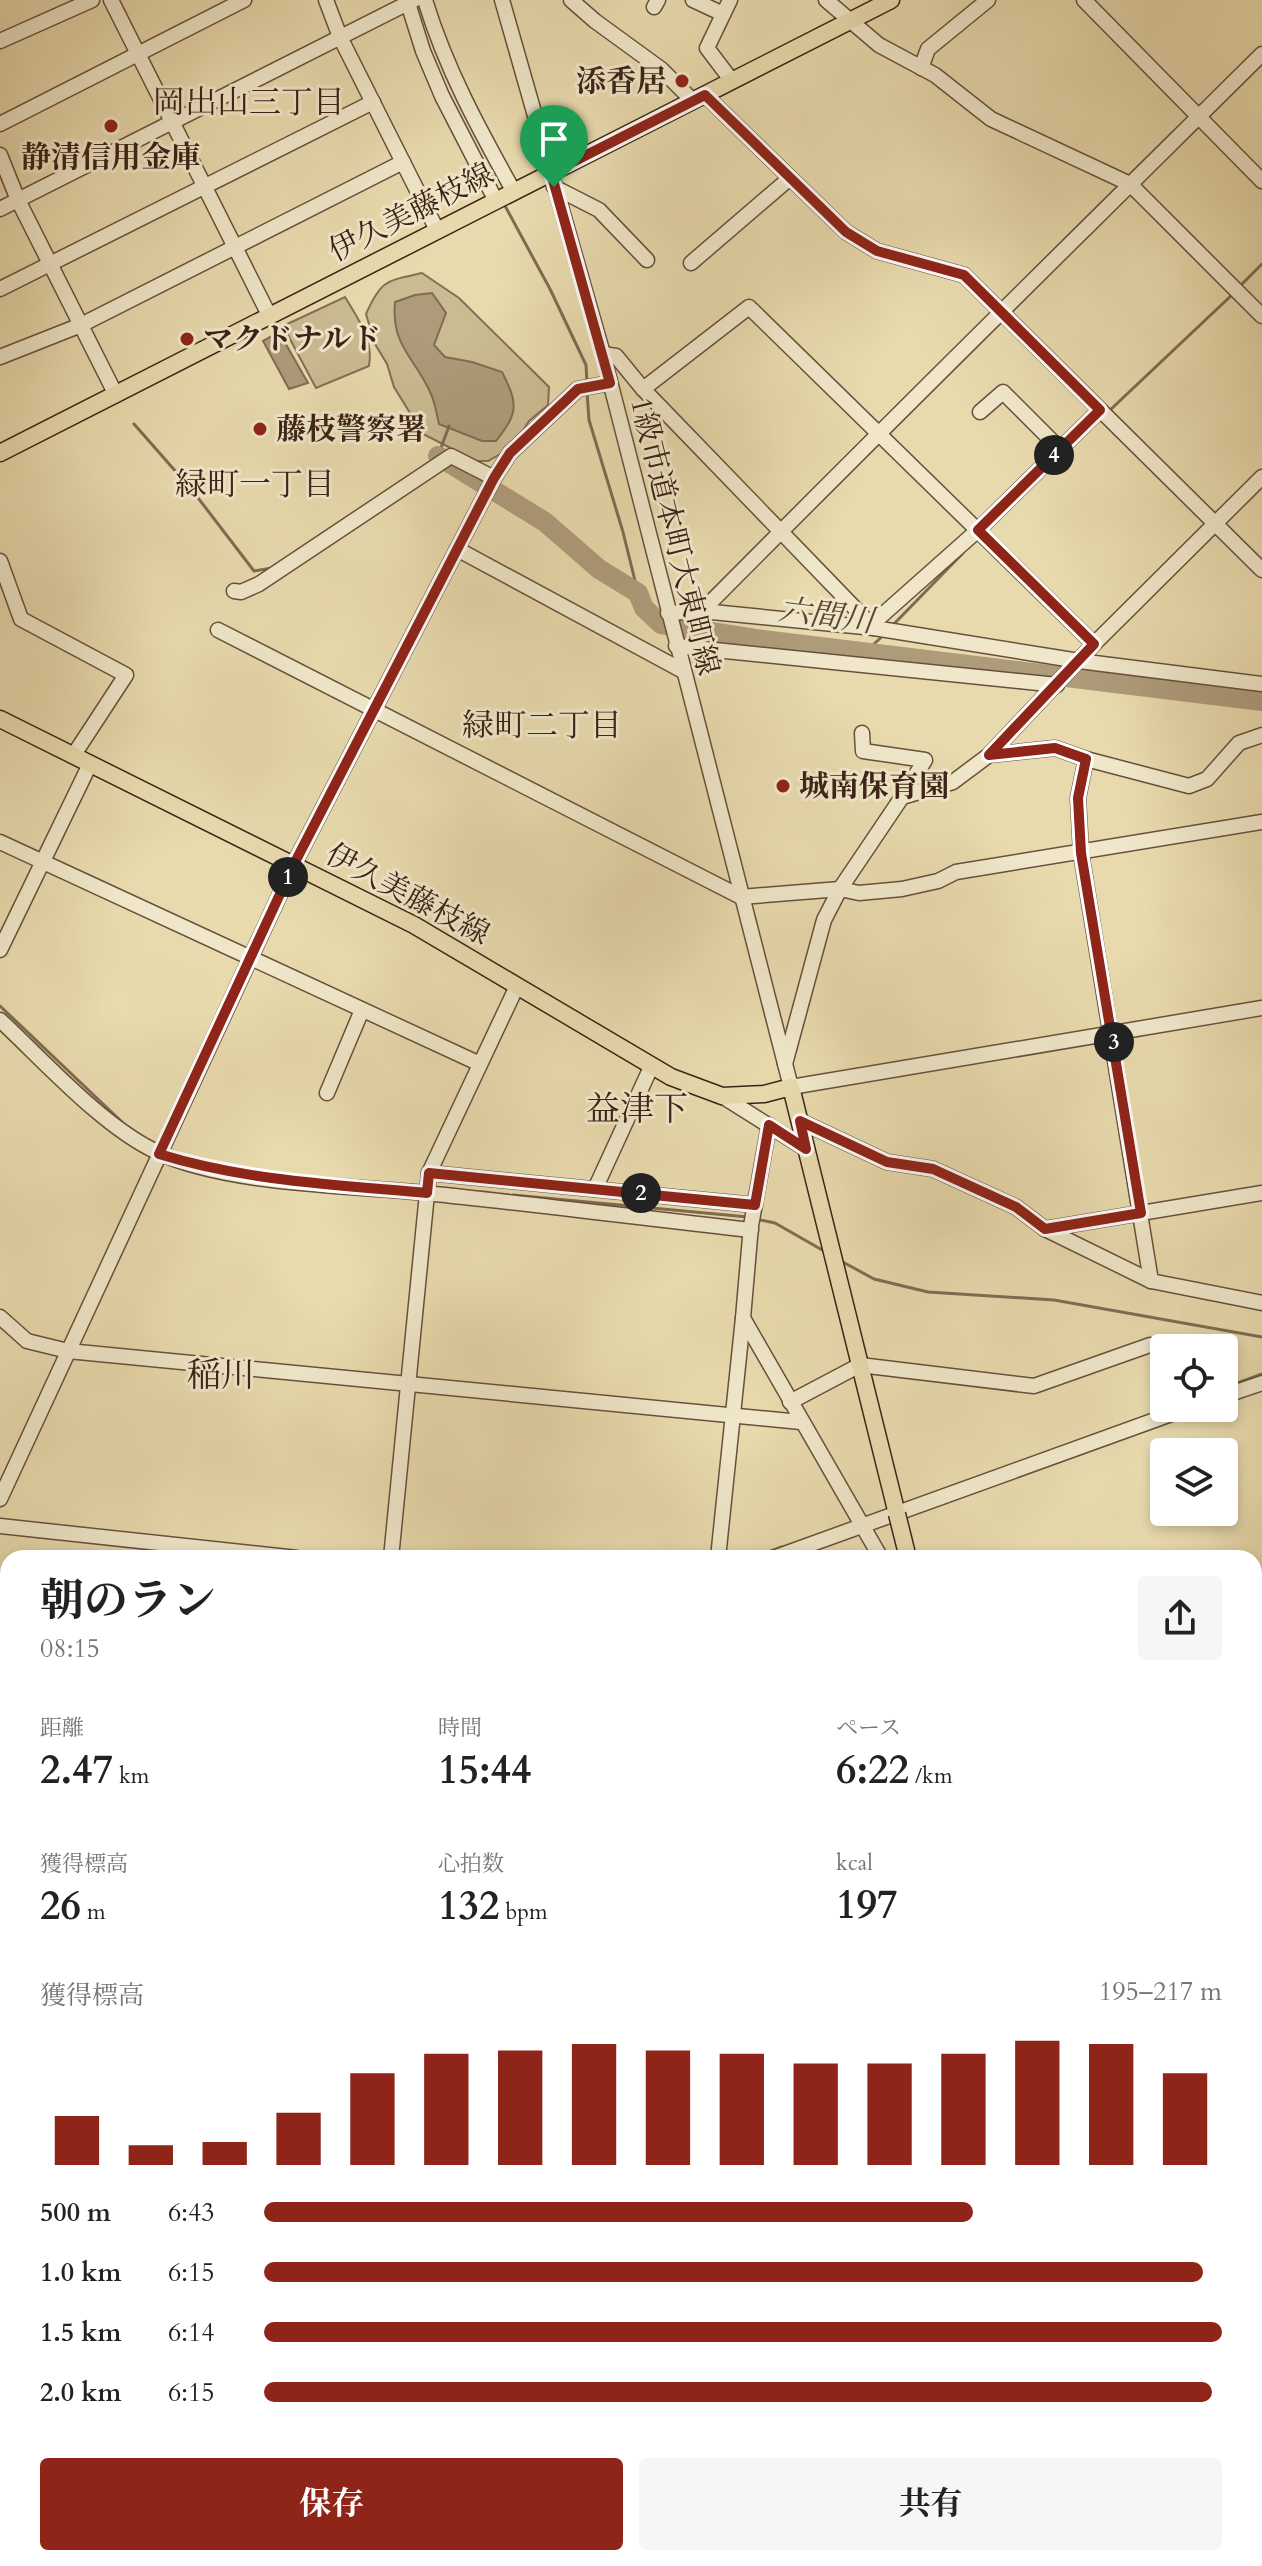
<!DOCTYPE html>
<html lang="ja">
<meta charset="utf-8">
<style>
body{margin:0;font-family:Cardo,"Noto Serif JP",serif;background:#f6f6f6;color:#222;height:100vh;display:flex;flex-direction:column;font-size:30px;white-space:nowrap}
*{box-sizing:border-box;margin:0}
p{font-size:26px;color:#767676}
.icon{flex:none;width:44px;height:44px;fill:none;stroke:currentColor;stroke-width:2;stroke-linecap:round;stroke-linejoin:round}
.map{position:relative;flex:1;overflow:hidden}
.drawer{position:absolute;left:0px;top:1550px;width:1262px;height:1016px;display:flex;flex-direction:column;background:#fff;border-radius:24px 24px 0 0;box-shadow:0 4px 12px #0003}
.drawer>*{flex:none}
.fabs{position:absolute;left:1150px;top:1334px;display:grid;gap:16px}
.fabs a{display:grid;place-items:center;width:88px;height:88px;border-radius:8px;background:#fff;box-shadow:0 4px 12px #0003;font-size:40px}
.pin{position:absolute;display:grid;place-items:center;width:68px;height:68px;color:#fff;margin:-82px -34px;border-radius:50% 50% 50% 0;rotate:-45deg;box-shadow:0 0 8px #0007}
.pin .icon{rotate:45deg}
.km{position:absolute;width:40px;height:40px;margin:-20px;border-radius:50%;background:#222;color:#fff;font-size:22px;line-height:40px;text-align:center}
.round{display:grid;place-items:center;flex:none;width:84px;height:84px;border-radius:8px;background:#f6f6f6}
.overview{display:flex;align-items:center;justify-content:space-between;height:136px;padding:0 40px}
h1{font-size:44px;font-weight:700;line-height:60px}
.metrics{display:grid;grid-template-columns:repeat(3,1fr);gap:12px;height:136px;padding:8px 40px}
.metrics div{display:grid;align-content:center}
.metrics b{font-size:40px;font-weight:700}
.metrics small{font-size:22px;font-weight:400}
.metrics p{font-size:22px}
.chart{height:224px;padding:16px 40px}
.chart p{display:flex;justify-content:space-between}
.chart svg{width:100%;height:144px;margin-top:8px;stroke:#8f2418;stroke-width:6}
.action{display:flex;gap:16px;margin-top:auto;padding:16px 40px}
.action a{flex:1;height:92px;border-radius:8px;background:#8f2418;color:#fff;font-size:32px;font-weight:700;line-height:92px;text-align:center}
.action a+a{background:#f6f6f6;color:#222}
ul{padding:0 40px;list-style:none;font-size:26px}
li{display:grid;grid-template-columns:128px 96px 1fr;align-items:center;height:60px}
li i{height:20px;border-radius:10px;background:#8f2418}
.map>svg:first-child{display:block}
</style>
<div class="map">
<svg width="1262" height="2566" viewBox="0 0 1262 2566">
<rect width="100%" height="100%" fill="#e8daad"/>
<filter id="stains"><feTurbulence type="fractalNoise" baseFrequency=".0025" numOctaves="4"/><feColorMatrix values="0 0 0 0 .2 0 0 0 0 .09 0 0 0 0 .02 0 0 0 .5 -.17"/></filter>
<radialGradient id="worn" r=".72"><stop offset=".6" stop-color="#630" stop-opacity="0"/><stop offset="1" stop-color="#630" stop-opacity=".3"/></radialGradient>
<g fill="#cbbb93" stroke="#846e54" stroke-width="2">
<path d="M422 273 459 298 549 387 548 405 529 421 516 442 502 453 488 461H476L423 434 394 387 387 364 375 344 366 314C381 280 386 281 422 273Z"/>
<path d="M345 297C358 319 374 340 369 366L316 388 283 326Z"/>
</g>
<g fill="#ae9b7a" stroke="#806b52" stroke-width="2">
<path d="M432 293 446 313 434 345 445 357 472 362 502 372C518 404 519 412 496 441H482L439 424C437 415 435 403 431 394 415 357 391 347 395 302L415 295Z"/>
<path d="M279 332 308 383 289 389 263 341Z"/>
</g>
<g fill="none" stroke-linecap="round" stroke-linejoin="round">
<g stroke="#806b52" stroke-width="3">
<path d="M504 204 550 289 586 365 587 384"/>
<path d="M1239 287 1262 264"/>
<path d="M587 392 589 420 623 532 638 593"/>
<path d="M1109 411 1234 293"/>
<path d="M134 424 192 490 254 571 272 568"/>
<path d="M434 459 438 456 449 426"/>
<path d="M893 625 963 553"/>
<path d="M865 652 885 634"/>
<path d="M0 1006 122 1122"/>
<path d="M513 1195 748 1217"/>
<path d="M756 1219 775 1223 824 1251"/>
<path d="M841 1261 874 1279 928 1292 1054 1300 1262 1337"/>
<path d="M1224 1388 1262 1374"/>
<path d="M752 1558 782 1547"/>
<path d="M0 1648 8 1650"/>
</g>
<path stroke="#ae9b7a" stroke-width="20" d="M438 456 545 522 599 569 638 593 644 608 661 624 755 639 1262 701"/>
<g stroke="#67503c" stroke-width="17">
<g id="minor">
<path d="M111 0 269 315"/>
<path d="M326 0 340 37 437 230"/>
<path d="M407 0 423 51 442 96 496 201"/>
<path d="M425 0C446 69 479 129 514 192"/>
<path d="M502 0 603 354 791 1087 1262 1008"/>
<path d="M571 0 595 21 661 69 693 101"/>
<path d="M693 0 723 14"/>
<path d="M730 0 707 48 732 81"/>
<path d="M826 0 879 45 935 75 991 119 1130 184 1262 316"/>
<path d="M1084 0 1262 181"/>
<path d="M654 7 658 0"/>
<path d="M0 41 92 0"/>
<path d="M921 68 928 49 988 0"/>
<path d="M705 95 846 232 877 251 964 275 1262 570"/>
<path d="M0 124 244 0"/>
<path d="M0 155 18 200 116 395"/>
<path d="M554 187 599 210 647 260"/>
<path d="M0 209 414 0"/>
<path d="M691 263 790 178"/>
<path d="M0 289 373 102"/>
<path d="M603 354 616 356 643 389 874 628"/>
<path d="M0 357 81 325 403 162"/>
<path d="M643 389 749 307 1094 644"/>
<path d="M980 412 1003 392 1060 449"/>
<path d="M457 549 683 671"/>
<path d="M0 561 21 619 126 675 73 756"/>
<path d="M234 591 241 592 259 584 451 456 494 478"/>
<path d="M702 611C887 424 1075 239 1262 54"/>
<path d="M668 613 702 611 874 628 1079 661 1262 684"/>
<path d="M871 625 978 530 1100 410"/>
<path d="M218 630 741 897 840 889 859 893 902 889 938 881 956 872 1262 822"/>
<path d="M676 646 1057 685"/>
<path d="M862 733 863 751 925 760 902 797"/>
<path d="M989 755 1055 748 1086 759 1189 786 1207 779 1239 743 1262 735"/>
<path d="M1086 759 1078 798 1081 853 1151 1281"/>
<path d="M0 842 480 1064"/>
<path d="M0 950 90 764"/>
<path d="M0 1020C44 1061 103 1127 157 1152 228 1185 346 1185 425 1193 534 1204 642 1218 751 1230"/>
<path d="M785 1064 824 920 840 889 902 797 953 782 989 755 1094 644 1262 477"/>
<path d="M327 1093 362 1010"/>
<path d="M722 1096 806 1149"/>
<path d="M800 1121 887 1162 933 1169 1016 1207 1045 1229 1151 1281 1262 1303"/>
<path d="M769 1125 751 1226 743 1318 881 1558"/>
<path d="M429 1173 755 1205"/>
<path d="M595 1189 652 1065"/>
<path d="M1045 1229 1262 1193"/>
<path d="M0 1317 27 1341 68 1351 801 1422"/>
<path d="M1224 1396 1262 1383"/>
<path d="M790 1402 860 1365 1034 1386 1150 1345"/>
<path d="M0 1499 294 864 494 478 510 453 578 389 610 383"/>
<path d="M0 1526 297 1558"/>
<path d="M391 1558 429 1173 517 986"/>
<path d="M718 1558 743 1318"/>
<path d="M773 1558 1188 1408"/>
<path d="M1254 1637 1262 1634"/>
<path d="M0 1658 4 1659 0 1671"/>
<path d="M0 1702 8 1705"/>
<path d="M0 1816 8 1817"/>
<path d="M1254 1837 1262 1833"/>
<path d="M1254 1892 1262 1883"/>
<path d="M1254 2031 1262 2030"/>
<path d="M0 2102 8 2104"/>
<path d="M1254 2193 1262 2192"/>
<path d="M0 2198 8 2196"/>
<path d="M0 2228 7 2269 0 2300"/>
<path d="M0 2323 8 2322"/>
<path d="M0 2399 8 2395"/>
<path d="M1254 2477H1262"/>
<path d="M0 2485 8 2483"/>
<path d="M104 2558 107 2566"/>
<path d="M520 2566V2558"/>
<path d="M1018 2566 1019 2558"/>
<path d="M1232 2566V2558"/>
</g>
</g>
<g stroke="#3c2216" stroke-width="19">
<g id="major">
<path d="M0 453 891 0"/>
<path d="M0 719 414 925 671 1077 722 1096 764 1094 791 1087 897 1514"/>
<path d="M1254 2292H1262"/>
<path d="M34 2566 43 2558"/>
</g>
</g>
<use href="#minor" stroke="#f0e7ca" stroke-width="14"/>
<use href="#major" stroke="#e8daad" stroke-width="16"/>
<g stroke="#3c2216" stroke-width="19" stroke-linecap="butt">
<path id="major-bridge" d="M897 1514 908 1558"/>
</g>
<use href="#major-bridge" stroke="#e8daad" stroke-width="16"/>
</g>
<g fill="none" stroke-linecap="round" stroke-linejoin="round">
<g stroke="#fff" stroke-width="16">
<path id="route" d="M705 95 846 232 877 251 964 275 1100 410 978 530 1094 644 989 755 1055 748 1086 759 1078 798 1081 853 1141 1213 1045 1229 1016 1207 933 1169 887 1162 800 1121 806 1149 769 1125 755 1205 429 1173 427 1193C337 1185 246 1181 159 1154L294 864 494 478 510 453 578 389 610 383 551 173Z"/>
</g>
<use href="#route" stroke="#8f2418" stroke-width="10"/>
</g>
<g fill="#8f2418" stroke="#f0e7ca" stroke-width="3">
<circle cx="682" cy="81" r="8"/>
<circle cx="111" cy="126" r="8"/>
<circle cx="187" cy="339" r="8"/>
<circle cx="260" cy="429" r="8"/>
<circle cx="783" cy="786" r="8"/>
</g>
<g text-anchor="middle" stroke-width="6" stroke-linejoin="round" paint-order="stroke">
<g font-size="30" font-weight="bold" fill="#3c2216" stroke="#f0e7ca" text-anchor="start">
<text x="666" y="91" text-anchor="end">添香居</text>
<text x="111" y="167" text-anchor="middle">静清信用金庫</text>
<text x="203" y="349">マクドナルド</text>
<text x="276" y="439">藤枝警察署</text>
<text x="799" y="796">城南保育園</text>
</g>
<g font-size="30" fill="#3c2216" stroke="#f0e7ca">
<text transform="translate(411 212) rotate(-27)" y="10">伊久美藤枝線</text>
<text transform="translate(675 536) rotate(76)" y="10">1級市道本町大東町線</text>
<text transform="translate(408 894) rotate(28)" y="10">伊久美藤枝線</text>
</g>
<g font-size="32" fill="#3c2216" stroke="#f0e7ca">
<text x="249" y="113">岡出山三丁目</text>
<text x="255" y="495">緑町一丁目</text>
<text x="542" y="736">緑町二丁目</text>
</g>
<g font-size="32" font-style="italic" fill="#5e4634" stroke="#f0e7ca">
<text transform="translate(826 615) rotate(7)" y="11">六間川</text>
</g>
<g font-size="34" fill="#3c2216" stroke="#f0e7ca">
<text x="637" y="1120">益津下</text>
<text x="221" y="1386">稲川</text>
</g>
</g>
<rect width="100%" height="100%" filter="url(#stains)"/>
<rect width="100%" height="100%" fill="url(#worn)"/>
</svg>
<div class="fabs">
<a><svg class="icon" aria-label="locate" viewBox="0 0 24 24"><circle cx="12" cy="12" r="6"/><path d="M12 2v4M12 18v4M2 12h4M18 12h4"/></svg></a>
<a><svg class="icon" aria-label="layers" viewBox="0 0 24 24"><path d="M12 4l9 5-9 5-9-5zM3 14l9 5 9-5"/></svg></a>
</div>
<div class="pin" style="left:554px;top:187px;background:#1e9e55"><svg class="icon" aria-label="arrive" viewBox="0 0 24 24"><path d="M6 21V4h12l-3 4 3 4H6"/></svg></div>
<b class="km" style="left:288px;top:877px">1</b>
<b class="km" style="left:641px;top:1193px">2</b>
<b class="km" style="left:1114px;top:1042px">3</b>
<b class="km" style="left:1054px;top:455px">4</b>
<section class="drawer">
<div class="overview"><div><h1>朝のラン</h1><p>08:15</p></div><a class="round"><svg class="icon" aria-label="share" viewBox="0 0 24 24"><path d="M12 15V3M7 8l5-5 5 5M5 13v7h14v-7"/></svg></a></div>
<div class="metrics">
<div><p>距離</p><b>2.47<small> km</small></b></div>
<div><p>時間</p><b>15:44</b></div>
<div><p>ペース</p><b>6:22<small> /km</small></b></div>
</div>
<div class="metrics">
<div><p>獲得標高</p><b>26<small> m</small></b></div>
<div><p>心拍数</p><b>132<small> bpm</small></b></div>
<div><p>kcal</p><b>197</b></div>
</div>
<div class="chart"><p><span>獲得標高</span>195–217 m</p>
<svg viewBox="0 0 160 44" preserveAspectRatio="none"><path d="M5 44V29M15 44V38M25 44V37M35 44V28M45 44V16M55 44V10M65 44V9M75 44V7M85 44V9M95 44V10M105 44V13M115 44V13M125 44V10M135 44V6M145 44V7M155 44V16"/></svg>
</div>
<ul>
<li><b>500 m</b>6:43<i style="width:74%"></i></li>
<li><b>1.0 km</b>6:15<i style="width:98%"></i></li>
<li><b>1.5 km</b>6:14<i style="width:100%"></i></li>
<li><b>2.0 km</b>6:15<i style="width:99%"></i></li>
</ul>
<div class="action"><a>保存</a><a>共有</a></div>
</section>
</div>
